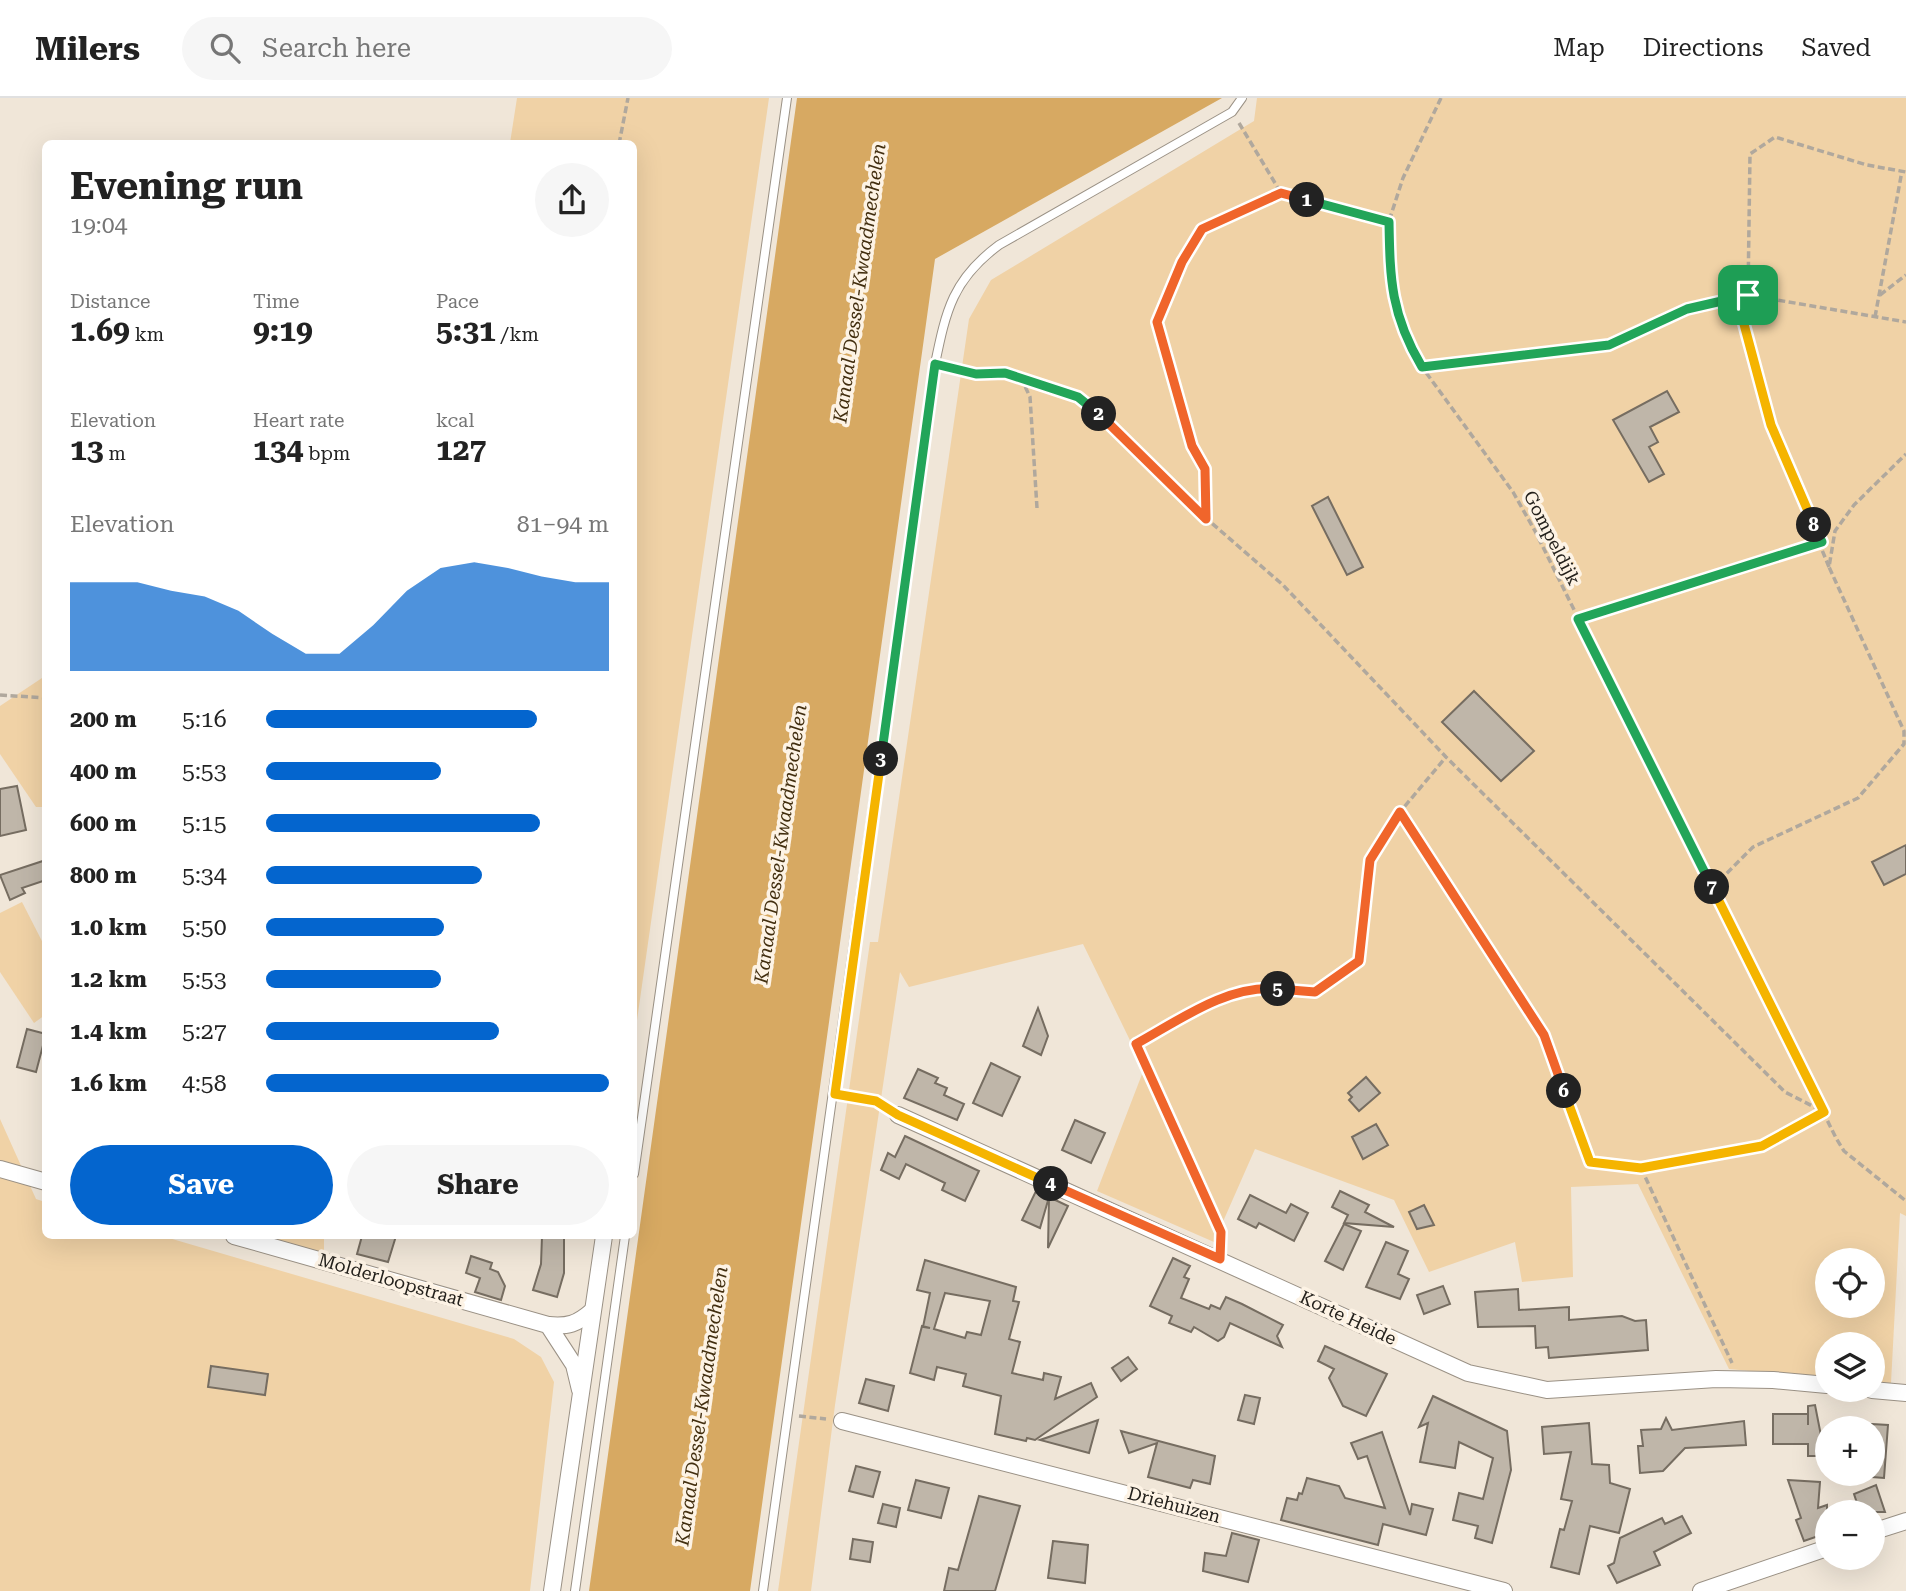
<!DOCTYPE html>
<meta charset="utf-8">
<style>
body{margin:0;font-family:"Roboto Serif",serif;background:#f6f6f6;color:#222;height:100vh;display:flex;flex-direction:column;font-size:26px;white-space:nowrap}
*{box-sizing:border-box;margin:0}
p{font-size:23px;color:#767676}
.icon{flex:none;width:38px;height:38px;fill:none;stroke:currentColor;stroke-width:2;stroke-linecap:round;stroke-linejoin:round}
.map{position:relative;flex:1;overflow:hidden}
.details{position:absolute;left:42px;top:42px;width:595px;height:1099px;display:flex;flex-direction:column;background:#fff;border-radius:10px;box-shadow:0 7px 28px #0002}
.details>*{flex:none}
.buttons{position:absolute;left:1815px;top:1150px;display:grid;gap:14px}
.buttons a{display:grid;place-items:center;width:70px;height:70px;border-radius:50%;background:#fff;box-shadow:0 7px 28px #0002;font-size:35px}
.pin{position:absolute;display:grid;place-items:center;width:60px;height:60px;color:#fff;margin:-30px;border-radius:14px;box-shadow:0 4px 10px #0006}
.km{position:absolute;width:35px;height:35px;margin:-18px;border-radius:50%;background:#222;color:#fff;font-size:19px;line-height:35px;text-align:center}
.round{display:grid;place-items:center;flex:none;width:74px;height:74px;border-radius:37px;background:#f6f6f6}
.head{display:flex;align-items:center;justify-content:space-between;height:119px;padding:0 28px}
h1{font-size:38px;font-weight:700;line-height:52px}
.stats{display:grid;grid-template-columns:repeat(3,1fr);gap:10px;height:119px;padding:7px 28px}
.stats div{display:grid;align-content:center}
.stats b{font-size:30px;font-weight:700}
.stats small{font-size:19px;font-weight:400}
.stats p{font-size:19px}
.chart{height:196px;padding:14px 28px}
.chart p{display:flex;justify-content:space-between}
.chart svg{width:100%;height:126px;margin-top:7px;fill:#0465ce;opacity:.7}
.action{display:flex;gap:14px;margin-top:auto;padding:14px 28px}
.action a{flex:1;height:80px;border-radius:42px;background:#0465ce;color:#fff;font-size:28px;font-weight:700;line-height:80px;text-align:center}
.action a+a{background:#f6f6f6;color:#222}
ul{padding:0 28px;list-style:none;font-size:23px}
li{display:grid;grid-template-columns:112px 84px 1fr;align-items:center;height:52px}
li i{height:18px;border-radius:9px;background:#0465ce}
header{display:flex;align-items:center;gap:42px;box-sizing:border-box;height:98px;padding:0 35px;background:#fff;border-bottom:2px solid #e0e0e0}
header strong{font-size:33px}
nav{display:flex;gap:38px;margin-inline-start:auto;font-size:24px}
.search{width:490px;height:63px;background:#f6f6f6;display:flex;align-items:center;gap:18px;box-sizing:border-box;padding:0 24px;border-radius:38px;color:#767676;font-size:26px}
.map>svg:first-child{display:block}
</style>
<header>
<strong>Milers</strong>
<div class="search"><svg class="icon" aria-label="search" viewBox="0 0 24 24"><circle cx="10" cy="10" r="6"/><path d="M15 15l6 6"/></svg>Search here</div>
<nav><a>Map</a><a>Directions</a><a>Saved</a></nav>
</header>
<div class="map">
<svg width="1906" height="1493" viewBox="0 0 1906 1493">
<rect width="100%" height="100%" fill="#f0e6d8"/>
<g fill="#f0d2a6" fill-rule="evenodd">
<path d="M517 0H769L634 943V46L510 45Z"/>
<path d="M1257 0H1906V1118L1900 1115 1891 1285 1873 1284 1872 1246H1827V1280L1729 1271 1638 1086 1571 1089 1573 1179 1522 1184 1515 1144 1429 1174 1394 1102 1255 1051 1214 1144 1097 1093 1144 971 1083 846 909 889 900 874 835 1307 811 1493H778L870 844H878L969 221 991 182 1254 23ZM1827 1162H1872V1208H1827Z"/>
<path d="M45 578V709H36L0 656V608Z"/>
<path d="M22 804 45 849V917L34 925 0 874V815Z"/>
<path d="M0 1021 36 1101 45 1104 46 1138H162L514 1241 541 1259 554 1284 530 1493H0Z"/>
<path d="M250 1138H324V1158Z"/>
</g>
<path fill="#d7a962" d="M797 0H1222L935 161 750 1493H589Z"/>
<g fill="#bfb6a9" stroke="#766d61" stroke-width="2" fill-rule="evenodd">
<path d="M1667 293 1679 314 1650 329 1658 344 1649 349 1664 376 1649 384 1613 322Z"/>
<path d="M1328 399 1363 469 1347 477 1312 408Z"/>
<path d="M1474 593 1534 653 1501 683 1442 624Z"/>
<path d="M17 688 26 732 0 738V691Z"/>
<path d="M1906 747V776L1884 787 1872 764Z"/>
<path d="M46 762V782L22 790 25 795 10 802 0 777Z"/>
<path d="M1038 910 1048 938 1041 957 1023 948Z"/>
<path d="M27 931 46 936 36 974 17 969Z"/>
<path d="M991 965 1020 979 1002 1018 973 1005Z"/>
<path d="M918 971 938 980 935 985 947 990 944 997 964 1006 957 1022 904 1000Z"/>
<path d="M1366 979 1380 995 1359 1013 1349 1002 1352 999 1348 995Z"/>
<path d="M1075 1022 1105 1035 1091 1065 1062 1052Z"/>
<path d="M1376 1026 1388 1047 1363 1061 1352 1039Z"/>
<path d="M905 1038 979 1073 965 1103 942 1092 945 1085 906 1066 899 1081 881 1072 888 1055 895 1059Z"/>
<path d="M1036 1093 1049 1099 1040 1130 1022 1122Z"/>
<path d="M1340 1093 1369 1107 1365 1114 1394 1129 1344 1125 1348 1117 1332 1109Z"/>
<path d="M1250 1097 1286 1115 1291 1106 1308 1115 1294 1143 1259 1125 1256 1130 1238 1121Z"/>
<path d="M1049 1099 1068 1108 1048 1150Z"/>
<path d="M1424 1107 1434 1127 1417 1131 1409 1114Z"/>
<path d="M1344 1126 1361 1133 1343 1172 1325 1163Z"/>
<path d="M362 1138H396L388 1164 357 1156Z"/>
<path d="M542 1138H564V1175L557 1199 533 1192 541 1166Z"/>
<path d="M1386 1144 1408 1153 1398 1176 1409 1181 1400 1201 1366 1189Z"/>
<path d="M471 1158 492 1165 490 1171 498 1174 505 1188 501 1202 475 1194 480 1180 466 1175Z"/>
<path d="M1173 1160 1190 1168 1184 1179 1189 1181 1181 1200 1209 1211 1211 1207 1220 1211 1226 1199 1242 1206 1283 1227 1277 1238 1282 1249 1230 1225 1224 1239 1218 1243 1194 1229 1191 1234 1169 1225 1172 1218 1150 1208Z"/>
<path d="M925 1162 1016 1189 1013 1203 1019 1204 1009 1241 1020 1244 1012 1275 1043 1282 1044 1275 1061 1279 1055 1301 1091 1285 1097 1299 1035 1342 1027 1340 1026 1343 995 1336 1001 1298 963 1288 966 1276 937 1269 934 1282 910 1275 922 1228 930 1230 923 1229 930 1195 917 1192ZM945 1195 990 1203 981 1237 967 1234 965 1240 934 1231Z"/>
<path d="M1443 1188 1450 1206 1424 1216 1417 1197Z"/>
<path d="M1518 1191 1519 1212 1569 1209V1222L1622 1218 1635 1223 1646 1222 1648 1252 1549 1260 1548 1249 1536 1250 1535 1228 1478 1229 1475 1194Z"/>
<path d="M1325 1248 1387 1276 1366 1318 1343 1308 1329 1280 1334 1271 1318 1263Z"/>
<path d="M1128 1259 1137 1271 1121 1283 1112 1270Z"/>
<path d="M211 1268 268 1276 265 1297 208 1289Z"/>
<path d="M866 1281 894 1288 888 1313 859 1305Z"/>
<path d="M1245 1297 1260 1300 1254 1326 1238 1322Z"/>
<path d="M1433 1298 1507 1333 1511 1372 1492 1445 1475 1440 1478 1428 1453 1422 1459 1395 1483 1401 1493 1360 1459 1344 1455 1370 1420 1364 1428 1325 1419 1329Z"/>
<path d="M1815 1307 1825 1358H1808V1346H1773V1316H1808V1327V1308Z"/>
<path d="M1666 1320 1672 1332 1744 1323 1746 1347 1685 1350 1663 1373 1640 1375 1638 1348H1643L1641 1332 1661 1331Z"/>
<path d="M1098 1322 1089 1355 1040 1342Z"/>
<path d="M1589 1325 1592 1366 1609 1367 1610 1385 1630 1391 1619 1435 1590 1428 1579 1476 1551 1469 1560 1431 1564 1432 1572 1403 1561 1401 1571 1354 1544 1356 1542 1329Z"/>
<path d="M1872 1326 1888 1327 1884 1380 1872 1379Z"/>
<path d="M1121 1333 1215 1358 1210 1386 1193 1382 1190 1390 1148 1379 1157 1345 1129 1355Z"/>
<path d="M1382 1334 1410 1417 1412 1406 1433 1411 1426 1437 1383 1426 1378 1447 1281 1422 1287 1400 1297 1402 1299 1395 1302 1396 1307 1380 1339 1388 1345 1400 1385 1410 1367 1358 1358 1361 1351 1345Z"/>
<path d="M856 1368 880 1374 873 1399 849 1393Z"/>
<path d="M916 1382 949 1390 941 1420 908 1412Z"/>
<path d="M1788 1382 1820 1384 1818 1410 1827 1407V1435L1804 1443 1796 1422 1801 1420Z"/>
<path d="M1876 1387 1885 1414H1860L1854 1396Z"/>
<path d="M979 1398 1020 1408 995 1493H944L949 1470 958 1472Z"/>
<path d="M883 1406 900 1410 896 1429 878 1425Z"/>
<path d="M1682 1418 1691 1435 1654 1454 1660 1467 1617 1485 1608 1468 1614 1465 1620 1440 1662 1420 1665 1426Z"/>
<path d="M1232 1435 1259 1442 1248 1484 1203 1473 1205 1455 1226 1458Z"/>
<path d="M853 1441 873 1444 870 1464 850 1461Z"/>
<path d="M1053 1443 1088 1447 1085 1485 1048 1480Z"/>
</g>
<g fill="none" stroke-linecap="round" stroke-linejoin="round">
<g stroke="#9a9185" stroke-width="10">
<g id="lane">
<path d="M634 1076 787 0"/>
<path d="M575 1493 625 1138"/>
<path d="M763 1493 935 266C946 212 953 181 999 147L1232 14 1242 0"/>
</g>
</g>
<g stroke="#9a9185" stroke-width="18">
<g id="street">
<path d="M898 1017 1468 1275 1547 1292 1716 1281 1773 1282 1827 1287"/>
<path d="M0 1071 46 1084"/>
<path d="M234 1138 548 1227 574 1267 580 1292"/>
<path d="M548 1227C568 1229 577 1226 592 1213"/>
<path d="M1872 1292 1906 1295"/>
<path d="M842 1323 1504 1493"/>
<path d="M1872 1434 1906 1423"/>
<path d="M552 1493 604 1138"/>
<path d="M1701 1493 1827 1450"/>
</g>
</g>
<g stroke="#b0a89d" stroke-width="3.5" stroke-dasharray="7 3.5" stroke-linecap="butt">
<path d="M1441 0 1403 80 1389 123 1390 189 1405 241 1422 269 1513 394 1535 433 1836 1040 1844 1053 1906 1103"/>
<path d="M1239 25 1281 95"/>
<path d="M619 46 628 0"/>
<path d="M1389 123 1281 95 1202 131 1182 164 1157 224 1191 348 1205 371 1207 421 1283 487 1446 659 1785 994 1824 1014"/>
<path d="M1880 197 1906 177"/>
<path d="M1875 219 1902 73"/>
<path d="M946 269 977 276 1005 275 1022 282"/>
<path d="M1422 269 1609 247 1687 211 1748 197 1906 224"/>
<path d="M1037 410 1030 299 1022 282 1078 299 1205 420"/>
<path d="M1829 469 1771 327 1741 215 1748 197 1750 56 1775 39 1867 67 1906 74"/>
<path d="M1578 521 1822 444"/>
<path d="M0 597 46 600"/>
<path d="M1400 715 1544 937 1590 1064 1641 1070 1762 1048 1824 1014"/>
<path d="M1712 790 1753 749 1858 700 1904 646V633L1829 469 1835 433 1854 407 1906 356"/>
<path d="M845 998 876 1004 885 1009"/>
<path d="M1641 1070 1732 1265"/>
<path d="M1220 1146 1221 1134 1136 945 1219 901 1267 890 1315 894 1359 863 1370 762 1400 714 1446 659"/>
<path d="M799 1318 826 1321"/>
</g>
<use href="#lane" stroke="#fff" stroke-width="8"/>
<use href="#street" stroke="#fff" stroke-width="16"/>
</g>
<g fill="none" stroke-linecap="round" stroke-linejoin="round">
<g stroke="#fff" stroke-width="14">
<path id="split-1" d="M1307 102 1389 124C1390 182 1391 217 1422 269L1609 247 1687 211 1748 197"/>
</g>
<g stroke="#fff" stroke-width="14">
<path id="split-2" d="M1099 316 1206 421 1205 371 1192 348 1157 224 1182 164 1202 131 1281 95 1307 102"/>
</g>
<g stroke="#fff" stroke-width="14">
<path id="split-3" d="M881 661 935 266 976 276 1005 275 1078 299 1099 316"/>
</g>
<g stroke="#fff" stroke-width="14">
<path id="split-4" d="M881 661 835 996 876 1003 898 1017 1051 1086"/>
</g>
<g stroke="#fff" stroke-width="14">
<path id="split-5" d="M1051 1086 1220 1161 1221 1134 1136 946C1178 923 1228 886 1278 891"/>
</g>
<g stroke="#fff" stroke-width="14">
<path id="split-6" d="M1278 891 1315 894 1359 863 1370 762 1400 714 1544 937 1564 993"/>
</g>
<g stroke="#fff" stroke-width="14">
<path id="split-7" d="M1564 993 1590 1064 1641 1070 1762 1048 1824 1014 1712 789"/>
</g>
<g stroke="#fff" stroke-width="14">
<path id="split-8" d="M1712 789 1578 521 1822 444 1814 427"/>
</g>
<g stroke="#fff" stroke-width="14">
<path id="split-9" d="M1748 197 1741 215 1771 327 1814 427"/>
</g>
<use href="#split-1" stroke="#22a559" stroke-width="9"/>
<use href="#split-2" stroke="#f0652b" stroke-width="9"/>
<use href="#split-3" stroke="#22a559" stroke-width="9"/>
<use href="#split-4" stroke="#f5b400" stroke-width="9"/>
<use href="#split-5" stroke="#f0652b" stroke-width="9"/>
<use href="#split-6" stroke="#f0652b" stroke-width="9"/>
<use href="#split-7" stroke="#f5b400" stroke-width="9"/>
<use href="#split-8" stroke="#22a559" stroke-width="9"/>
<use href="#split-9" stroke="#f5b400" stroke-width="9"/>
</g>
<g text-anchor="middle" stroke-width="7" stroke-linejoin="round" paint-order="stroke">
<g font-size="18" fill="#24211c" stroke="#fdf3e5">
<text transform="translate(1552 440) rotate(63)" y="6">Gompeldijk</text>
<text transform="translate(391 1182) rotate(16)" y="6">Molderloopstraat</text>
<text transform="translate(1348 1220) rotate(25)" y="6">Korte Heide</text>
<text transform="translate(1174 1407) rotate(15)" y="6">Driehuizen</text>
</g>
<g font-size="19" font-style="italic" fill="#422e0f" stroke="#fdf3e5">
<text transform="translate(859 185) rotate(-82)" y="7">Kanaal Dessel-Kwaadmechelen</text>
<text transform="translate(780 746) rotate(-82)" y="7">Kanaal Dessel-Kwaadmechelen</text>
<text transform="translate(701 1308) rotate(-82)" y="7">Kanaal Dessel-Kwaadmechelen</text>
</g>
</g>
</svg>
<div class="buttons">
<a><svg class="icon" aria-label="locate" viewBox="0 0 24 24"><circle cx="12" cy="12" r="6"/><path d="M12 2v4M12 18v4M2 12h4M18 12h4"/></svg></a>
<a><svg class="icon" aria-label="layers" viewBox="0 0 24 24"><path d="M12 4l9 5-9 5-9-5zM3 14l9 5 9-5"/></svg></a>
<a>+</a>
<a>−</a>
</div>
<div class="pin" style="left:1748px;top:197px;background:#1e9e55"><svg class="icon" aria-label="arrive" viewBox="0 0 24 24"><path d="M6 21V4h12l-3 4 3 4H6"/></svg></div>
<b class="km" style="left:1307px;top:102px">1</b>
<b class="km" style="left:1099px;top:316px">2</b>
<b class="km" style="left:881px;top:661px">3</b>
<b class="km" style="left:1051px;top:1086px">4</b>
<b class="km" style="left:1278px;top:891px">5</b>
<b class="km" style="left:1564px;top:993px">6</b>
<b class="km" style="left:1712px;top:789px">7</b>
<b class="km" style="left:1814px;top:427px">8</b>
<section class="details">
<div class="head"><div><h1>Evening run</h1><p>19:04</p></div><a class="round"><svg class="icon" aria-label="share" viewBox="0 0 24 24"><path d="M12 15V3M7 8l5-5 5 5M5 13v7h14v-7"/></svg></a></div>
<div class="stats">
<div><p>Distance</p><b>1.69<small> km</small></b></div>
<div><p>Time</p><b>9:19</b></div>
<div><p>Pace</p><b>5:31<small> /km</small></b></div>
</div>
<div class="stats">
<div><p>Elevation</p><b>13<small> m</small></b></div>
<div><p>Heart rate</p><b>134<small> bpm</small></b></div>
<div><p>kcal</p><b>127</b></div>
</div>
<div class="chart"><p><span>Elevation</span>81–94 m</p>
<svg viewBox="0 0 160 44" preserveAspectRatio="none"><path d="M0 44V13L10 13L20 13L30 16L40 18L50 23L60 31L70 38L80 38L90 28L100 16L110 8L120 6L130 8L140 11L150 13L160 13V44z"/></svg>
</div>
<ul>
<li><b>200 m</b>5:16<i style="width:79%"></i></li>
<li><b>400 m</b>5:53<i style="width:51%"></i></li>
<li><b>600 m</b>5:15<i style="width:80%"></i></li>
<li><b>800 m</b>5:34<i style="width:63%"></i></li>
<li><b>1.0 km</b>5:50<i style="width:52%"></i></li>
<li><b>1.2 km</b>5:53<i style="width:51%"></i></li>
<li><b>1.4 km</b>5:27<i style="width:68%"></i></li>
<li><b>1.6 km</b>4:58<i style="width:100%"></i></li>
</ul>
<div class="action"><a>Save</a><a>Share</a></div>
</section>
</div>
